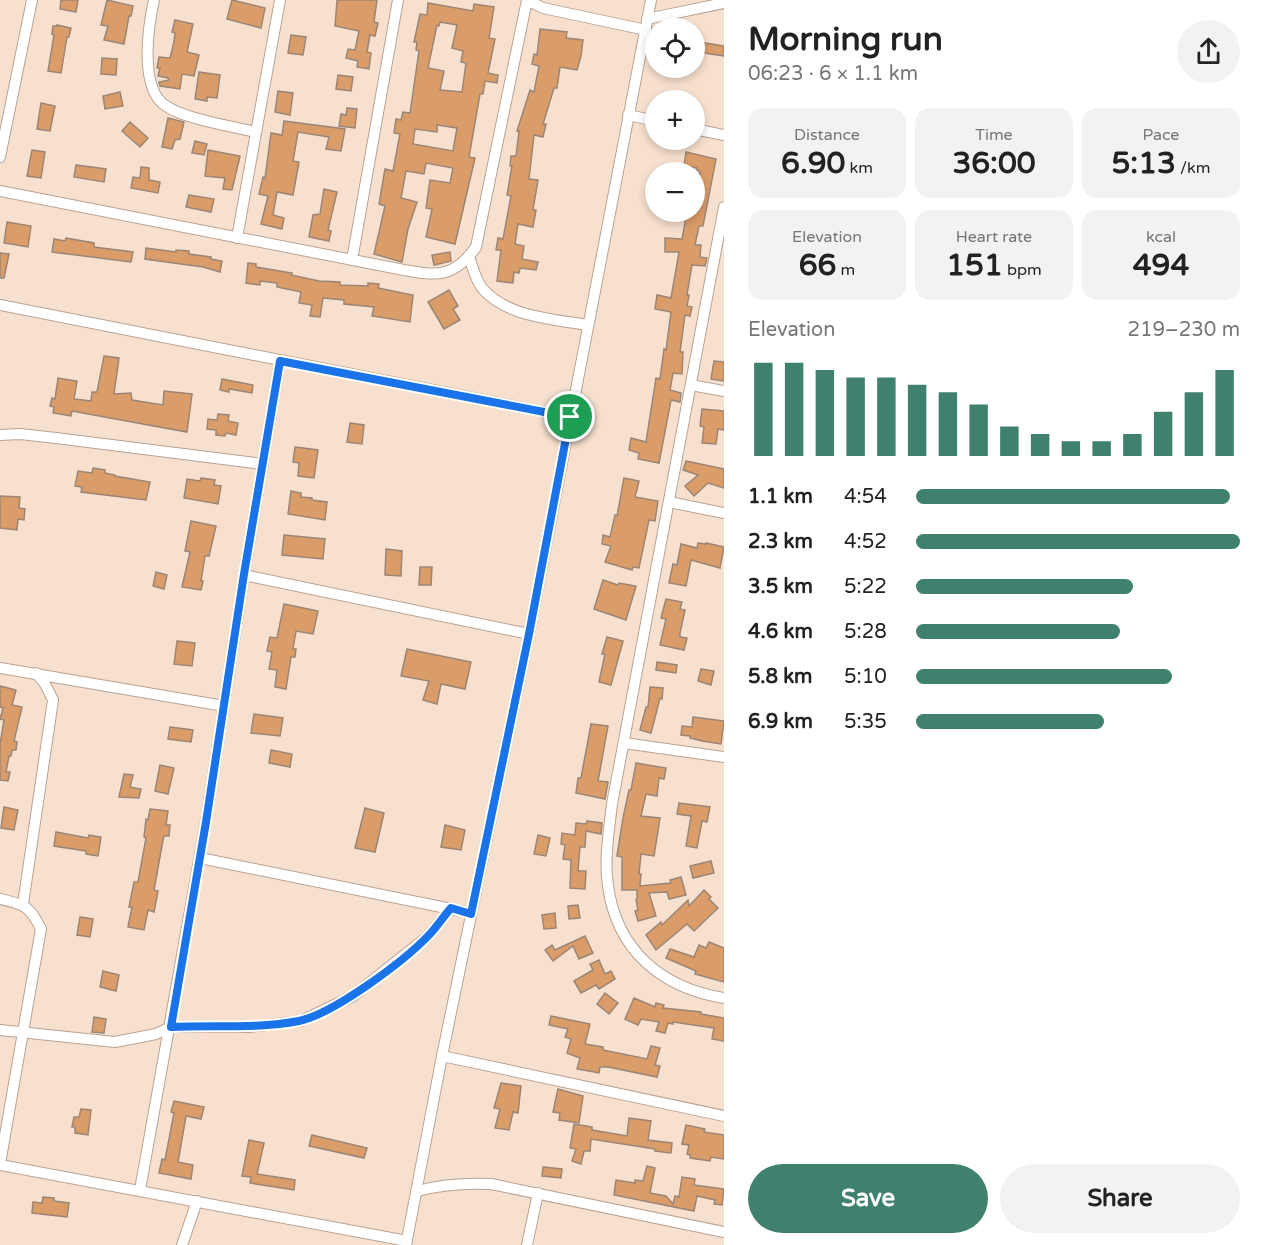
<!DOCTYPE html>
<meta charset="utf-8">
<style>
body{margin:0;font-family:"Varela Round",sans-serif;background:#f2f2f2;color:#222;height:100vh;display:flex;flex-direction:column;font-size:22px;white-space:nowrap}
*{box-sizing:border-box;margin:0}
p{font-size:20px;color:#767676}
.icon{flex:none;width:33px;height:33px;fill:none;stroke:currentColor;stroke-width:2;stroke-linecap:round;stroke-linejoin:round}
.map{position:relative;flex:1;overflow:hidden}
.side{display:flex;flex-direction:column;background:#fff;width:540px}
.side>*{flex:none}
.buttons{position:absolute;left:645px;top:18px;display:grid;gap:12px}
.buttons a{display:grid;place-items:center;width:60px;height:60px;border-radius:50%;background:#fff;box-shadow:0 3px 9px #0003;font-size:30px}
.pin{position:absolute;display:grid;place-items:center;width:51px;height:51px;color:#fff;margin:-26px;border:3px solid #fff;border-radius:50%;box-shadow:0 2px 6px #0007}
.round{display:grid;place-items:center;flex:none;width:63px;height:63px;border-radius:32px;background:#f2f2f2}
.head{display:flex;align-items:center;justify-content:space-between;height:102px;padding:0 24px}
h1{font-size:33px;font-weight:700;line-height:45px}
.figures{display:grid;grid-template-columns:repeat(3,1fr);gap:9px;height:102px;padding:6px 24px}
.figures div{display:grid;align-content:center;border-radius:15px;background:#f2f2f2;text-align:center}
.figures b{font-size:30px;font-weight:700}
.figures small{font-size:16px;font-weight:400}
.figures p{font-size:16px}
.chart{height:168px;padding:12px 24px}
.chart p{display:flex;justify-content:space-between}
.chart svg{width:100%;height:108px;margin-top:6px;stroke:#40806e;stroke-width:6}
.button{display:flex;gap:12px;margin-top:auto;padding:12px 24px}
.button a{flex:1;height:69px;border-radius:36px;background:#40806e;color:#fff;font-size:24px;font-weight:700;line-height:69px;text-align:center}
.button a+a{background:#f2f2f2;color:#222}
ul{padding:0 24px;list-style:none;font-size:20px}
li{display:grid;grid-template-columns:96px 72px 1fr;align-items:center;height:45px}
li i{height:15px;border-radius:8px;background:#40806e}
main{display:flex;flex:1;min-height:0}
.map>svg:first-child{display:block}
</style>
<main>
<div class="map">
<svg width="724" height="1245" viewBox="0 0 724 1245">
<rect width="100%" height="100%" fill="#f7e0ce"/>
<g fill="#da9c69" stroke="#9b8676" stroke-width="1.5" fill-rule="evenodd">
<path d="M61 0H78L76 12 60 9Z"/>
<path d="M107 0 133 6 131 16H129L124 44 104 40 108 26 101 25Z"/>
<path d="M232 0 265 8 261 28 227 19Z"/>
<path d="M337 0H377L374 22 378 23 375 36 370 35 367 52 371 53 369 69 357 67 358 61 346 58 348 49 355 50 359 31 335 26Z"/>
<path d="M428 3 473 11 474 4 494 7 489 38 495 39 488 73 498 75 497 83 485 81 483 94H480L469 157 475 158 455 244 426 237 432 209 426 208 430 180 450 183 453 168 426 163 424 174 406 171 401 198 417 202 408 229 402 262 374 254 385 206 379 204 385 169 393 171 400 134 394 133 396 119 401 120 403 112 410 113 419 51 416 50 417 42H414L420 14 427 15ZM440 22 457 25 452 48 463 51 461 62 466 63 462 92 440 90 444 71 428 68 437 25 439 26ZM437 125 457 128 453 151 413 144 415 129 437 132Z"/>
<path d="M175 20 193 24 187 52 199 55 194 76 182 74 180 89 160 86 159 82 169 80 168 78 158 76 160 68H157L159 57 170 58 174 42 175 33 172 32Z"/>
<path d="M57 25 71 28 69 37H67L61 73 48 71 54 35 52 34 53 26H57Z"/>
<path d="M540 29 567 32 566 38 583 40 581 56 577 70 560 67 557 88H554L543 124H546L543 137 534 135 529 179 538 180 533 210H536L533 227 518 224 515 244 524 246 522 259 538 262 536 270 520 268 519 273 514 272 513 283 497 281 501 250H496L498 238 503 239 511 196 507 195 512 166H510L511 156H516L519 131H517L530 90 534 92 539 66 532 64 534 54 537 55Z"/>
<path d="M291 35 306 37 303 55 288 53Z"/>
<path d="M699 42 724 46V56L698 52Z"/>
<path d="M102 58 117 59 116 75 101 74Z"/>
<path d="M199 72 220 75 217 98 207 97V101L195 99Z"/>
<path d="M338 75 353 77 351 91 336 89Z"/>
<path d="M278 91 293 93 290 115 275 112Z"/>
<path d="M120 92 123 106 105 109 103 96Z"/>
<path d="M41 103 55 106 50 131 37 129Z"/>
<path d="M347 108 357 109 355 128 339 126 341 114 346 115Z"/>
<path d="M168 118 184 122 180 139 175 140 172 149 162 147Z"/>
<path d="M284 121 345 129 341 151 326 149 329 137 298 132 293 161 299 162 293 195 277 192 273 215 284 218 282 229 261 224 268 196 259 194 263 177 265 178 271 133 282 135Z"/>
<path d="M130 122 148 138 140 147 122 131Z"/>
<path d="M195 141 207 144 204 155 192 153Z"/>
<path d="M32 150 45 152 41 178 27 176Z"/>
<path d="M208 150 240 156 232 190 223 189 225 178 205 176Z"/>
<path d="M686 152 716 159 703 226H699L695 245H701L700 257 707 258 705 266 692 265 687 295H689L687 306 692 307 690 316 685 315 680 352H683L682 374 673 373 670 390 681 393 680 402 671 400 659 463 638 459 639 453 629 450 631 438 646 442 656 378 660 379 664 349 666 350 671 312 655 309 657 295 671 298 679 252H665V238L682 239 687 212H694V195L700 171 697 170V168L684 166Z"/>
<path d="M76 165 106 169 104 182 74 177Z"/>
<path d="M141 167 149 168V180L160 182 158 193 131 188 133 177 140 178Z"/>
<path d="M324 189 337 192 328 230 331 231 329 241 309 237 313 215 320 214Z"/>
<path d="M189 195 214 199 211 212 186 207Z"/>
<path d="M7 222 31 226 28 247 4 243Z"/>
<path d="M66 238 94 243V247L133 252 131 262 52 252 54 239 65 241Z"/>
<path d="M146 248 176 252V250L189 251V254L211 257V259L222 261 220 272 203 267 145 259Z"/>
<path d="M450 252 451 261 434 265 432 255Z"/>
<path d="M0 253 9 254 4 278H0Z"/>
<path d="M248 263 256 264V267L292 273 291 275 319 281 340 282V285L368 286V283L379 284 378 288 413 295 410 322 372 316 374 307 344 304V300L323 298 320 317 310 316 312 305 299 303 301 292 277 287V283L260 281V285L246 283Z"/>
<path d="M449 290 458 306 453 309 460 320 444 329 428 302Z"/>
<path d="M104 356 119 358 114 394 131 393 132 400 163 405 164 391 192 394 187 432 72 411 71 416 53 413 54 407 50 406 52 398 55 399 58 378 77 381 74 399 91 401 92 392H97Z"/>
<path d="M714 361 724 362V381L711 379Z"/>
<path d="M222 379 253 385 252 393 229 389V392L220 390Z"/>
<path d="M702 409 724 411V430L718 429 716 444 702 443 704 427 700 426Z"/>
<path d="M218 414 229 415 228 421 238 423 236 435 226 433 225 436 216 435V430L207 429 208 419 217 420Z"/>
<path d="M350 423 364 425 362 444 347 442Z"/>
<path d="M295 447 318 450 314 478 298 476 299 463 293 462Z"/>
<path d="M686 461 724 469V488L708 483 694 496 685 486 698 475 683 470Z"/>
<path d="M93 468 105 470V473L115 475V476L150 482 146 500 81 492 82 487 75 486 78 471 92 473Z"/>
<path d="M201 478 215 480 214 485 221 486 218 504 184 498 187 479 200 481Z"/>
<path d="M624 478 639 481 635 497 658 501 655 521 649 520 639 568 633 567 632 570 605 562 611 546 602 544 603 535 610 537 615 515 617 516Z"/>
<path d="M291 491 301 493V497L312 498V500L327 502 325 520 288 514Z"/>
<path d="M0 496 20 497 19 508 25 509 24 520 18 519 17 530 0 528Z"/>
<path d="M191 521 216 526 209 556H205L201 581H203L201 590 182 587 190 552 185 551Z"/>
<path d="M284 535 325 539 323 559 282 555Z"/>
<path d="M698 543 706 544V543L724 547 720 568 691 560 686 586 669 583 673 564 677 565 681 544 697 548Z"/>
<path d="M386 549 402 551 401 576 385 575Z"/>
<path d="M420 567H432L431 585H419Z"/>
<path d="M156 572 167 575 164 589 153 586Z"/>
<path d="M603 580 618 585 619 583 636 586 626 620 594 609Z"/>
<path d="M666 599 682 602 680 609 685 610 680 633V637L687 638 684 650 660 645 666 619 661 618Z"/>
<path d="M284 604 318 611 313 634 296 631 293 649H296L295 657H291L286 689 275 687 277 670 269 669 272 652 267 651 270 637 277 638Z"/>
<path d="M607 637 623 641 611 685 599 682 605 654H602Z"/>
<path d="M177 641 195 643 192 666 174 664Z"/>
<path d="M407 649 471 662 465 689 441 684 437 704 423 700 429 681 401 676Z"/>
<path d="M657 662 677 665 676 673 656 670Z"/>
<path d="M701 669 714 671 711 685 698 681Z"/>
<path d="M0 686 16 690 12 705 22 707 14 741 17 742 16 750H12L11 756H9L6 772H10L8 781 0 780V744L4 720 0 719 3 708 0 707Z"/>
<path d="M650 687 663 688 662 699 660 698 651 733 640 730 646 707H648Z"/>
<path d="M254 714 283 718 280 736 251 733Z"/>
<path d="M693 717 724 721 721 744 702 741 690 738V736L681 735 682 726 692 727Z"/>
<path d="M591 724 608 726 598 781 608 782 605 799 576 793 578 778H581Z"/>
<path d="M170 727 193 730 191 742 168 739Z"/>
<path d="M271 750 292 754 290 767 269 763Z"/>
<path d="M636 763 666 768 664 779 659 778 657 796 646 794 641 816 660 818 654 856 641 854 639 874H641L640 886 671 883 670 880 681 877 686 895 669 899 667 892 649 893 656 916 638 921 635 911 638 910 636 900 637 899V890H622V857L617 856 623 818 629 790H631Z"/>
<path d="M160 765 174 768 168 794 155 791Z"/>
<path d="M124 774 133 775 130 787 141 789 139 798 119 797Z"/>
<path d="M679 803 710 807 707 822 702 821 697 848 686 846 691 816 677 814Z"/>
<path d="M4 807 18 810 14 830 1 828Z"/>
<path d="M365 808 384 813 375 852 355 848Z"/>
<path d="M150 809 168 811 166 825H170L169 836H164L163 840 154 890 158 891 154 912 148 910 144 930 128 927 132 907H129L134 882H138L146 838 144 837 146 819 148 820Z"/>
<path d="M587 821 602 823 601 834 586 831 585 847H580L578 871H586L585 889 570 888 571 860 563 859 565 845 561 844 562 833 575 835 576 823 586 824Z"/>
<path d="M445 825 465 830 461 850 441 847Z"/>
<path d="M56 832 88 838 89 835 101 837 98 856 86 854V851L54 846Z"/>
<path d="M538 835 550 838 546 856 534 854Z"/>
<path d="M711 861 714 873 693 878 690 866Z"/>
<path d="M704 890 711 897 709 899 718 908 694 931 687 924 656 950 646 935 661 922 662 925 688 900 689 906Z"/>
<path d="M578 905 580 918 569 919 568 906Z"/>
<path d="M555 913 556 928 544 929 542 915Z"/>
<path d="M80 917 93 919 90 937 77 935Z"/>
<path d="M585 936 593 953 579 959 573 946 553 961 545 950 552 945 555 950Z"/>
<path d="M709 942 724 948V982L695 974 696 971 666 958 670 949 694 957 699 945 706 948Z"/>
<path d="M599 960 605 974 611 971 615 979 599 989 596 985 581 993 574 981 593 970 590 964Z"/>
<path d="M103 971 119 975 116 991 100 987Z"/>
<path d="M605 993 618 1003 609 1014 597 1004Z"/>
<path d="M634 998 655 1007 656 1003 664 1005 663 1008 701 1012V1014L724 1018V1041L712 1039 714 1028 673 1022V1024L668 1023 665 1033 656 1031 659 1022 641 1019 638 1025 625 1019Z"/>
<path d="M551 1016 590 1024 585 1044 603 1047V1050L647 1059 651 1046 660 1048 655 1065 660 1066 657 1077 608 1067H600L599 1073 577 1069 580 1058 567 1053 571 1039 565 1037 568 1029 549 1025Z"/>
<path d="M94 1017 106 1019 104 1033 92 1032Z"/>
<path d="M501 1083 521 1086 518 1113 513 1112 509 1130 495 1128 500 1109 494 1108Z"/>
<path d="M558 1089 583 1096 579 1123 559 1120 560 1113 553 1112Z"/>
<path d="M174 1101 204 1107 201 1119 186 1116 178 1162 193 1165 191 1179 159 1173 162 1159 165 1160 174 1113 171 1112Z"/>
<path d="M81 1109 91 1110 88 1135 75 1133V1127H72L74 1117H79Z"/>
<path d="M629 1118 651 1121 648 1140 672 1143 671 1153 655 1151V1149L591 1139 590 1151H584L581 1164 572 1161 576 1149 570 1148 574 1124 592 1127V1130L627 1136Z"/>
<path d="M686 1125 705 1129 704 1132 724 1135V1159L711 1157 710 1161 690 1158V1155L687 1154 689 1145 682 1144Z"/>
<path d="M312 1135 367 1148 364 1158 309 1146Z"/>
<path d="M249 1140 264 1143 257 1174 295 1180 294 1190 250 1183 251 1177 242 1176Z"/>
<path d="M647 1166 655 1168 650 1193 666 1196 673 1204 675 1196 679 1197 682 1177 695 1179 694 1185 724 1189 722 1205 714 1204 715 1200 697 1196 694 1211 614 1195 616 1180 635 1183V1180L643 1181Z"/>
<path d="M543 1167 562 1169 561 1178 542 1176Z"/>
<path d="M43 1197 54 1198V1201L69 1203 67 1217 32 1213 33 1202 42 1203Z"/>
</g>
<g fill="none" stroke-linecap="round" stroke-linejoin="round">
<g stroke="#b9a393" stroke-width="12">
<g id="minor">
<path d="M154 0C148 27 139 89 166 106 185 119 231 126 255 132"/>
<path d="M527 0 543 8 646 30"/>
<path d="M647 19 724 3"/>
<path d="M628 115 656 121"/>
<path d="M694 129 724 135"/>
<path d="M0 157 32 0"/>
<path d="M0 191 404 270C437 276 454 278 476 247L527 0"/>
<path d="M724 207 612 804C609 831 604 859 608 886 617 951 662 988 724 998"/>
<path d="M237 238 280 0"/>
<path d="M469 257C473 267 475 279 482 288 506 317 553 319 587 325"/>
<path d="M352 260 398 0"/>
<path d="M0 305 570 417"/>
<path d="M691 385 724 391"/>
<path d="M0 435 20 434 56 438 263 464"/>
<path d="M669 502 724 513"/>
<path d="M244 575 529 634"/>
<path d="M0 668 224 706"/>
<path d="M624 743 724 757"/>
<path d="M200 858 471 913"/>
<path d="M0 899C24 904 30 906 41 929L0 1164"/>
<path d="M23 904 53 700 45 684 36 673"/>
<path d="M0 1030 115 1042 156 1034 171 1027H250L301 1021 353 996 427 937 451 908"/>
<path d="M442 1056 724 1116"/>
<path d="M0 1165 407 1241"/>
<path d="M140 1190 206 821 244 575 280 361"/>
<path d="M418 1191C443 1184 465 1183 491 1184L724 1232"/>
<path d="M182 1245 197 1201"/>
<path d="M406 1245 442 1056 529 634 651 0"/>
<path d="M527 1245 538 1193"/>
</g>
</g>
<use href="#minor" stroke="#fff" stroke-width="10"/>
</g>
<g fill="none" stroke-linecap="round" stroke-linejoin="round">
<g stroke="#fff" stroke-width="12">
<path id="route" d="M280 361 570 417 529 634 471 914 451 908C443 917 436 928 428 936 403 962 333 1014 299 1021 256 1029 213 1025 171 1027L206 822 244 574Z"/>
</g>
<use href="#route" stroke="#1a73e8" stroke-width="8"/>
</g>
</svg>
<div class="buttons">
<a><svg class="icon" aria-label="locate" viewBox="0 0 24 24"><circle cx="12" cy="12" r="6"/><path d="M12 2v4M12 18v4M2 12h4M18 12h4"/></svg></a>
<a>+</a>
<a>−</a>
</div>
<div class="pin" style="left:570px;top:417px;background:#1e9e55"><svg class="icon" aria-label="arrive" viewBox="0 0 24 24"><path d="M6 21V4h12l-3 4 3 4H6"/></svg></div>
</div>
<section class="side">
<div class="head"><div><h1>Morning run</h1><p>06:23 · 6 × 1.1 km</p></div><a class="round"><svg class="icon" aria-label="share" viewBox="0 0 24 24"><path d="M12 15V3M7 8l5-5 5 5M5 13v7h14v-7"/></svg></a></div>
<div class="figures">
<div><p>Distance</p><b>6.90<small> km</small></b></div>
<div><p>Time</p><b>36:00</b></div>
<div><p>Pace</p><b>5:13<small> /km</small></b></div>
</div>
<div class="figures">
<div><p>Elevation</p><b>66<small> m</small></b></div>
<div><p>Heart rate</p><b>151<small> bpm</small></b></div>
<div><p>kcal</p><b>494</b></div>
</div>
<div class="chart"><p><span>Elevation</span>219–230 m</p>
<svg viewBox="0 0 160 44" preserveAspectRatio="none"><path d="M5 44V6M15 44V6M25 44V9M35 44V12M45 44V12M55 44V15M65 44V18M75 44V23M85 44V32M95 44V35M105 44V38M115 44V38M125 44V35M135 44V26M145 44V18M155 44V9"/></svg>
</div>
<ul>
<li><b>1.1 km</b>4:54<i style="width:97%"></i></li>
<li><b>2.3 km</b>4:52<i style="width:100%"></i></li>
<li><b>3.5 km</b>5:22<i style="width:67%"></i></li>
<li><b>4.6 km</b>5:28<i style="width:63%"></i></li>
<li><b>5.8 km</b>5:10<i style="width:79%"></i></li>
<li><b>6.9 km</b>5:35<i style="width:58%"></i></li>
</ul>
<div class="button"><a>Save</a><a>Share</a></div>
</section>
</main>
